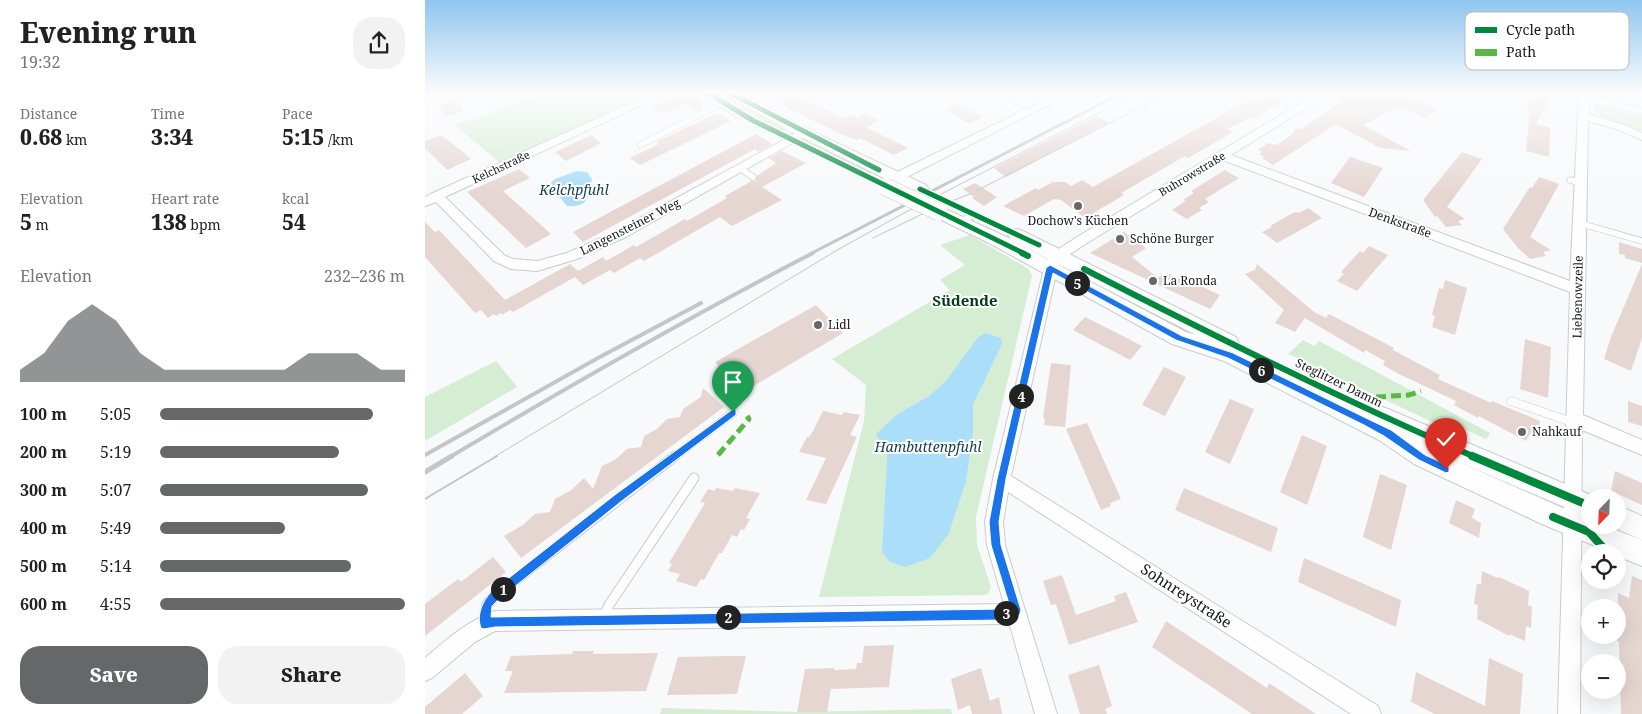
<!DOCTYPE html>
<meta charset="utf-8">
<style>
body{margin:0;font-family:"Noto Serif",serif;background:#f2f2f2;color:#222;height:100vh;display:flex;flex-direction:column;font-size:19px;white-space:nowrap}
*{box-sizing:border-box;margin:0}
p{font-size:16px;color:#767676}
.icon{flex:none;width:28px;height:28px;fill:none;stroke:currentColor;stroke-width:2;stroke-linecap:round;stroke-linejoin:round}
.map{position:relative;flex:1;overflow:hidden}
.drawer{display:flex;flex-direction:column;background:#fff;width:425px}
.drawer>*{flex:none}
.needle{width:32px;rotate:203deg}
.tools{position:absolute;left:1156px;top:489px;display:grid;gap:10px}
.tools a{display:grid;place-items:center;width:45px;height:45px;border-radius:50%;background:#fff;box-shadow:0 5px 20px #0002;font-size:25px}
.pin{position:absolute;display:grid;place-items:center;width:42px;height:42px;color:#fff;margin:-51px -21px;border-radius:50% 50% 50% 0;rotate:-45deg;box-shadow:0 0 5px #0007}
.pin .icon{rotate:45deg}
.km{position:absolute;width:25px;height:25px;margin:-12px;border-radius:50%;background:#222;color:#fff;font-size:14px;line-height:25px;text-align:center}
.round{display:grid;place-items:center;flex:none;width:52px;height:52px;border-radius:20px;background:#f2f2f2}
.head{display:flex;align-items:center;justify-content:space-between;height:85px;padding:0 20px}
h1{font-size:28px;font-weight:800;line-height:38px}
.stats{display:grid;grid-template-columns:repeat(3,1fr);gap:8px;height:85px;padding:5px 20px}
.stats div{display:grid;align-content:center}
.stats b{font-size:21px;font-weight:800}
.stats small{font-size:14px;font-weight:400}
.stats p{font-size:14px}
.chart{height:140px;padding:10px 20px}
.chart p{display:flex;justify-content:space-between}
.chart svg{width:100%;height:90px;margin-top:5px;fill:#656769;opacity:.7}
.primary-button{display:flex;gap:10px;margin-top:auto;padding:10px 20px}
.primary-button a{flex:1;height:58px;border-radius:20px;background:#656769;color:#fff;font-size:20px;font-weight:800;line-height:58px;text-align:center}
.primary-button a+a{background:#f2f2f2;color:#222}
ul{padding:0 20px;list-style:none;font-size:16px}
li{display:grid;grid-template-columns:80px 60px 1fr;align-items:center;height:38px}
li i{height:12px;border-radius:6px;background:#656769}
main{display:flex;flex:1;min-height:0}
.map>svg:first-child{display:block}
</style>
<main>
<section class="drawer">
<div class="head"><div><h1>Evening run</h1><p>19:32</p></div><a class="round"><svg class="icon" aria-label="share" viewBox="0 0 24 24"><path d="M12 15V3M7 8l5-5 5 5M5 13v7h14v-7"/></svg></a></div>
<div class="stats">
<div><p>Distance</p><b>0.68<small> km</small></b></div>
<div><p>Time</p><b>3:34</b></div>
<div><p>Pace</p><b>5:15<small> /km</small></b></div>
</div>
<div class="stats">
<div><p>Elevation</p><b>5<small> m</small></b></div>
<div><p>Heart rate</p><b>138<small> bpm</small></b></div>
<div><p>kcal</p><b>54</b></div>
</div>
<div class="chart"><p><span>Elevation</span>232–236 m</p>
<svg viewBox="0 0 160 44" preserveAspectRatio="none"><path d="M0 44V38L10 30L20 14L30 6L40 14L50 30L60 38L70 38L80 38L90 38L100 38L110 38L120 30L130 30L140 30L150 38L160 38V44z"/></svg>
</div>
<ul>
<li><b>100 m</b>5:05<i style="width:87%"></i></li>
<li><b>200 m</b>5:19<i style="width:73%"></i></li>
<li><b>300 m</b>5:07<i style="width:85%"></i></li>
<li><b>400 m</b>5:49<i style="width:51%"></i></li>
<li><b>500 m</b>5:14<i style="width:78%"></i></li>
<li><b>600 m</b>4:55<i style="width:100%"></i></li>
</ul>
<div class="primary-button"><a>Save</a><a>Share</a></div>
</section>
<div class="map">
<svg width="1217" height="714" viewBox="0 0 1217 714">
<rect width="100%" height="100%" fill="#f7f9fb"/>
<g fill="#d5edd2" fill-rule="evenodd">
<path d="M118 94H229L76 164 30 125Z"/>
<path d="M305 97 364 129 359 132 300 100Z"/>
<path d="M1174 106 1217 116V131L1176 116 1169 112V107Z"/>
<path d="M378 137 449 172 444 175 376 140Z"/>
<path d="M545 235 604 269 607 276 551 517 552 545 566 587 563 594 558 595 394 597 439 421 441 385 407 359 525 290 515 280 540 265 515 245ZM553 337 577 344 548 405V434L541 482 524 533 457 552 462 454 474 413 504 396 521 381Z"/>
<path d="M878 340 889 346 894 341 1065 433 1061 439 1025 422 1022 429 863 354Z"/>
<path d="M71 361 92 387 0 441V397Z"/>
<path d="M237 708 372 712 526 709 527 714H235Z"/>
</g>
<g fill="#aadef9">
<path d="M152 171 162 172 167 179C163 198 164 207 142 206L134 196 121 193 120 188 130 179Z"/>
<path d="M561 333 576 338 577 344 548 405V434L541 482 524 533 505 558 480 567 465 562 457 552 462 454 451 434 474 413 504 396 521 381 553 337Z"/>
</g>
<g fill="#e6d6d2">
<path d="M245 94H276L272 98 278 102 276 109 271 111 259 104 238 114 226 107 248 97Z"/>
<path d="M343 94H369L420 119 426 115 433 118 440 113 453 120 442 128 483 148 469 155 435 138 432 140 418 135 364 109Z"/>
<path d="M840 94H872L829 118 827 117 802 129 808 132 763 158 760 156 696 193 699 195 660 218 636 200 629 199 599 216 578 206 611 188 613 190 628 182H640L646 186 657 180 668 187 820 102 823 104Z"/>
<path d="M906 94H979L1012 109 999 118 974 106 938 125 986 151 955 148 911 124 848 165 837 158 839 157 834 154 837 152 833 150 843 143 851 145 868 134 870 128 876 129 918 101Z"/>
<path d="M1108 94H1128L1111 124 1125 128 1124 157 1101 151 1105 109 1100 108Z"/>
<path d="M32 100 39 111 20 117 14 106Z"/>
<path d="M532 103 557 117 545 124 520 110Z"/>
<path d="M293 113 306 121 215 165 205 158 234 144 231 142Z"/>
<path d="M672 116 684 123 581 177 569 168Z"/>
<path d="M331 134 347 144 333 152 330 149 158 242 148 232Z"/>
<path d="M16 135 29 145 46 159 22 170 0 148V141Z"/>
<path d="M166 135 176 143 141 161 130 152Z"/>
<path d="M357 151 381 163 337 187 357 200 307 226 295 217 219 261 215 258 189 273 185 270 158 285 150 277 88 312 85 310 77 315 76 313 71 316 69 314 63 318 56 310 50 313 0 257V222L10 232 14 230 80 300 145 264 153 271 178 257 181 261 209 245 211 247 260 219 262 221 302 198 300 196 325 182 324 181H330L332 176 351 163 344 158Z"/>
<path d="M1037 152 1057 159 1022 207 1040 219 1033 221 1037 225 1021 227 1012 216 1010 217 998 200Z"/>
<path d="M925 157 958 168 939 197 906 183Z"/>
<path d="M94 169 105 178 78 191 126 234 101 248 42 192Z"/>
<path d="M800 170 814 178 780 199 784 202 774 208 777 210 762 219 747 210 761 201 758 200 769 193 766 191Z"/>
<path d="M1114 177 1134 184 1105 237 1126 250 1118 252 1121 256 1105 259 1092 247 1078 229 1105 187 1107 188Z"/>
<path d="M550 183 572 197 559 206 547 198 549 197 538 189Z"/>
<path d="M883 208 897 218 852 243 837 232 847 227 845 226 866 214 871 212 874 213Z"/>
<path d="M699 232 721 248 707 257 733 278 737 274 740 276 742 273 770 286 771 284 795 295 785 309 665 253Z"/>
<path d="M1194 242 1217 249V263L1200 258V255L1194 254Z"/>
<path d="M944 246 963 255 932 291 912 281 919 274 916 272 924 263 935 251 938 253Z"/>
<path d="M832 264 889 312 901 318 904 314 969 348 968 350 1015 375 1013 379 1066 403 1067 401 1115 421 1113 435 1106 432 1101 441 1054 416 1053 418 1029 405 1031 401 974 374 958 365 960 361 940 350 939 353 880 318 870 332 850 323 859 310 820 274 830 270Z"/>
<path d="M1217 264V338L1206 371 1179 359 1186 337Z"/>
<path d="M1020 280 1042 288 1030 335 1007 327 1010 316 1007 315 1014 288 1018 289Z"/>
<path d="M391 305 418 333 315 394 290 362Z"/>
<path d="M660 317 688 331 717 346 705 360 648 330Z"/>
<path d="M1100 339 1126 347 1123 398 1095 389Z"/>
<path d="M626 363 646 365 640 427 619 425 620 419 618 418Z"/>
<path d="M739 367 761 377 740 416 717 405Z"/>
<path d="M278 388 299 407 96 558 79 536 98 525 110 514 125 512 130 499 145 491 159 478 168 489 177 466 191 459 202 449 216 447 219 436 232 429 242 419 255 417 258 409 276 397Z"/>
<path d="M805 399 829 409 805 464 780 452Z"/>
<path d="M1203 401 1217 406V426L1203 422Z"/>
<path d="M398 411 417 415 419 412 435 415 425 435 432 437 401 504 381 500 401 458 374 452 382 437H384L388 431Z"/>
<path d="M662 423 696 499 685 503 686 506 676 510 641 429Z"/>
<path d="M877 435 902 446 882 505 855 492Z"/>
<path d="M1190 471 1217 483V505L1186 491Z"/>
<path d="M955 474 982 485 966 550 938 537Z"/>
<path d="M291 488 308 491 310 488 335 493 321 518 325 519 319 530 316 529 312 537 307 535 297 553H294L279 580 276 579 271 587 251 581 255 574 243 571 247 564 244 563 280 503 275 502 283 489 290 491Z"/>
<path d="M759 488 853 528 846 552 750 510Z"/>
<path d="M1031 500 1050 509 1047 518 1056 523 1054 538 1024 523Z"/>
<path d="M68 557 81 572 0 636V604L33 579 36 582Z"/>
<path d="M879 558 976 600 971 627 873 582Z"/>
<path d="M1057 571 1073 578 1074 577 1104 591 1103 605 1107 607 1106 628 1101 626 1100 641 1084 634V636L1052 619 1053 605 1049 604 1052 583 1056 585Z"/>
<path d="M637 575 651 615 691 601 689 596 701 592 713 622 644 645 631 604 626 605 618 581Z"/>
<path d="M1207 576 1217 580V714H1196L1194 642 1192 641 1193 593 1204 598Z"/>
<path d="M741 621 842 688 844 683 891 714H827L727 647Z"/>
<path d="M469 645 464 687 406 689 402 712H372L380 669 409 668V670L431 669 432 663H437L439 646Z"/>
<path d="M148 651H169L168 654 233 653 221 691 79 693 88 671H80L86 656 147 654Z"/>
<path d="M304 656H321L312 694 242 695 253 657Z"/>
<path d="M1064 658 1098 674 1095 714H1010L986 702 991 672 1060 706Z"/>
<path d="M674 665 687 706 680 709 682 714H655L643 675Z"/>
<path d="M556 668 565 701 574 697 577 714H547L545 705 533 710 526 679Z"/>
<path d="M40 673 58 696 37 714H0V707Z"/>
</g>
<g fill="none" stroke-linecap="round" stroke-linejoin="round">
<g stroke="#cacbcd" stroke-width="7">
<g id="service-far2">
<path d="M215 145 298 103"/>
<path d="M315 168 328 177"/>
<path d="M1145 180 1156 183"/>
<path d="M534 221 551 215"/>
<path d="M1154 223 1217 241"/>
</g>
</g>
<g stroke="#cacbcd" stroke-width="9">
<g id="service-far1">
<path d="M1086 401 1150 423"/>
<path d="M249 457 308 413"/>
</g>
</g>
<g stroke="#cacbcd" stroke-width="11">
<g id="service">
<path d="M179 618 184 605 269 478"/>
<path d="M59 624 62 604 70 596 250 456"/>
</g>
</g>
<g stroke="#cacbcd" stroke-width="2">
<g id="minor">
<path d="M226 94H240L20 197 79 255 88 259 112 261 142 253 191 231 375 131 379 130 385 133 201 237 152 259 112 271 86 269 69 261 11 202 0 206V197L8 193Z"/>
<path d="M559 94H572L599 110 631 94H645L464 186H456L454 183 456 180 591 114Z"/>
<path d="M891 94H904L806 155 1145 281 1154 94H1164V96L1217 108V114L1164 102V114L1202 126 1217 133V140L1194 130 1163 121 1158 415 1217 440V455L1157 430 1155 714H1133L1145 292 798 160 662 243 639 258 632 269 586 476 953 706 956 714H926L583 492 578 522 580 545 632 714H610L584 622 577 624 70 631 50 642 7 678 0 681V658C22 639 42 621 70 611L579 604 562 545 560 522 568 479 620 265 629 252 652 237Z"/>
</g>
</g>
<g stroke="#cacbcd" stroke-width="2">
<g id="secondary">
<path d="M278 94H296L326 115 323 118H313Z"/>
<path d="M300 94H318L374 125 501 185 504 189 501 193 495 194 489 193 364 131Z"/>
<path d="M514 206 586 239 583 235 586 231 592 229 598 231 811 337 814 343 812 348 945 414 947 409 955 406 963 409 1173 498H1165V518L1027 459 1165 520V525H1178L1217 540V566L1192 556V552H1185L1119 525 989 464 954 440 799 361 747 344 566 244 508 216 505 212 508 208ZM586 240 771 335 761 332Z"/>
<path d="M1192 505 1217 516V540L1183 525H1192Z"/>
</g>
</g>
<use href="#service-far2" stroke="#fefefe" stroke-width="5.5"/>
<use href="#service-far1" stroke="#fefefe" stroke-width="8"/>
<use href="#service" stroke="#fefefe" stroke-width="9"/>
<use href="#minor" fill="#fefefe" fill-rule="evenodd"/>
<use href="#secondary" fill="#fefefe" fill-rule="evenodd"/>
<g stroke="#c5c5c5" stroke-width="1">
<path d="M551 191 741 94"/>
<path d="M448 238 516 205 545 194"/>
<path d="M69 457 414 249 481 212 711 94"/>
</g>
<path stroke="#c5c5c5" stroke-width="2" d="M0 499 72 456"/>
<path stroke="#c5c5c5" stroke-width="3" d="M385 254 695 94"/>
<g stroke="#c5c5c5" stroke-width="4">
<path d="M0 455 173 358 276 303"/>
<path d="M25 457C144 386 264 317 388 253"/>
</g>
<path stroke="#c5c5c5" stroke-width="5" d="M0 472 27 456"/>
<g stroke="#cacbcd" stroke-width="18" stroke-linecap="butt">
<path id="secondary-bridge" d="M461 187 514 212"/>
</g>
<use href="#secondary-bridge" stroke="#fefefe" stroke-width="17"/>
<g stroke="#58b947" stroke-width="5" stroke-dasharray="10 5" stroke-linecap="butt">
<path d="M951 397 984 395 996 391"/>
<path d="M293 455 324 419 322 416"/>
</g>
<g stroke="#fff" stroke-width="8">
<g id="cycleway-far2">
<path d="M285 94 327 120 600 254"/>
<path d="M307 94 454 170"/>
<path d="M495 189 614 245"/>
</g>
</g>
<g stroke="#fff" stroke-width="9">
<g id="cycleway-far1">
<path d="M597 253 603 256"/>
<path d="M659 269C787 335 917 400 1050 457"/>
<path d="M647 280 754 338 806 355"/>
</g>
</g>
<g stroke="#fff" stroke-width="11">
<g id="cycleway">
<path d="M1047 456 1165 506"/>
<path d="M1128 517 1164 532 1182 552"/>
</g>
</g>
<use href="#cycleway-far2" stroke="#00873e" stroke-width="5"/>
<use href="#cycleway-far1" stroke="#00873e" stroke-width="6"/>
<use href="#cycleway" stroke="#00873e" stroke-width="8"/>
</g>
<linearGradient id="sky" x2="0" y2="1"><stop stop-color="#8fc5ef"/><stop offset="0.48" stop-color="#fbfcfd"/><stop offset="1" stop-color="#fbfcfd" stop-opacity="0"/></linearGradient>
<rect width="1217" height="194" fill="url(#sky)"/>
<path fill="#1a73e8" stroke="#fff" d="M625 265 757 336 808 353 945 420 966 430 1000 455 1024 466V472L1021 473 994 460 959 436 939 425 803 358 751 340 628 273 581 479 574 522 576 545 596 610 595 614 577 620 70 627 59 629 56 628C51 615 58 601 66 592L191 494 308 409 311 410V415L198 500 73 600 67 606 66 617 577 609 585 607 566 545 564 522 572 479 621 268Z"/>
<g fill="#656769" stroke="#fff" stroke-width="2">
<circle cx="653" cy="206" r="5"/>
<circle cx="695" cy="239" r="5"/>
<circle cx="728" cy="281" r="5"/>
<circle cx="393" cy="325" r="5"/>
<circle cx="1097" cy="432" r="5"/>
</g>
<g text-anchor="middle" stroke-width="4" stroke-linejoin="round" paint-order="stroke">
<g font-size="11" fill="#17181a" stroke="#fff">
<text transform="translate(76 167) rotate(-25)" y="4">Kelchstraße</text>
<text transform="translate(767 174) rotate(-31)" y="4">Buhrowstraße</text>
</g>
<g font-size="12" fill="#17181a" stroke="#fff" text-anchor="start">
<text x="653" y="225" text-anchor="middle">Dochow's Küchen</text>
<text x="705" y="243">Schöne Burger</text>
<text x="738" y="285">La Ronda</text>
<text x="403" y="329">Lidl</text>
<text x="1107" y="436">Nahkauf</text>
</g>
<g font-size="12" fill="#17181a" stroke="#fff">
<text transform="translate(975 223) rotate(20)" y="4">Denkstraße</text>
<text transform="translate(205 227) rotate(-27)" y="4">Langensteiner Weg</text>
<text transform="translate(1153 297) rotate(-89)" y="4">Liebenowzeile</text>
<text transform="translate(914 383) rotate(26)" y="4">Steglitzer Damm</text>
</g>
<g font-size="14" font-style="italic" fill="#164154" stroke="#fff">
<text x="149" y="195">Kelchpfuhl</text>
<text x="503" y="452">Hambuttenpfuhl</text>
</g>
<g font-size="15" font-weight="bold" fill="#003b1a" stroke="#fff">
<text x="540" y="306">Südende</text>
</g>
<g font-size="15" fill="#17181a" stroke="#fff">
<text transform="translate(761 596) rotate(33)" y="5">Sohnreystraße</text>
</g>
</g>
<rect x="1040" y="12" width="164" height="58" rx="8" fill="#fff" stroke="#b9baba" stroke-width="1"/>
<rect x="1050" y="27" width="22" height="6" fill="#00873e"/>
<rect x="1050" y="49" width="22" height="7" fill="#58b947"/>
<g font-size="14" fill="#17181a">
<text x="1081" y="35">Cycle path</text>
<text x="1081" y="57">Path</text>
</g>
</svg>
<div class="tools">
<a><svg class="needle" viewBox="-14 -14 28 28"><path d="M0-13l5 13h-10z" fill="#e53935"/><path d="M0 13l5-13h-10z" fill="#767676"/></svg></a>
<a><svg class="icon" aria-label="locate" viewBox="0 0 24 24"><circle cx="12" cy="12" r="6"/><path d="M12 2v4M12 18v4M2 12h4M18 12h4"/></svg></a>
<a>+</a>
<a>−</a>
</div>
<div class="pin" style="left:308px;top:412px;background:#1e9e55"><svg class="icon" aria-label="arrive" viewBox="0 0 24 24"><path d="M6 21V4h12l-3 4 3 4H6"/></svg></div>
<div class="pin" style="left:1021px;top:469px;background:#d93025"><svg class="icon" aria-label="check" viewBox="0 0 24 24"><path d="M5 12l5 5 9-10"/></svg></div>
<b class="km" style="left:78px;top:589px">1</b>
<b class="km" style="left:303px;top:617px">2</b>
<b class="km" style="left:581px;top:613px">3</b>
<b class="km" style="left:596px;top:396px">4</b>
<b class="km" style="left:652px;top:283px">5</b>
<b class="km" style="left:836px;top:370px">6</b>
</div>
</main>
